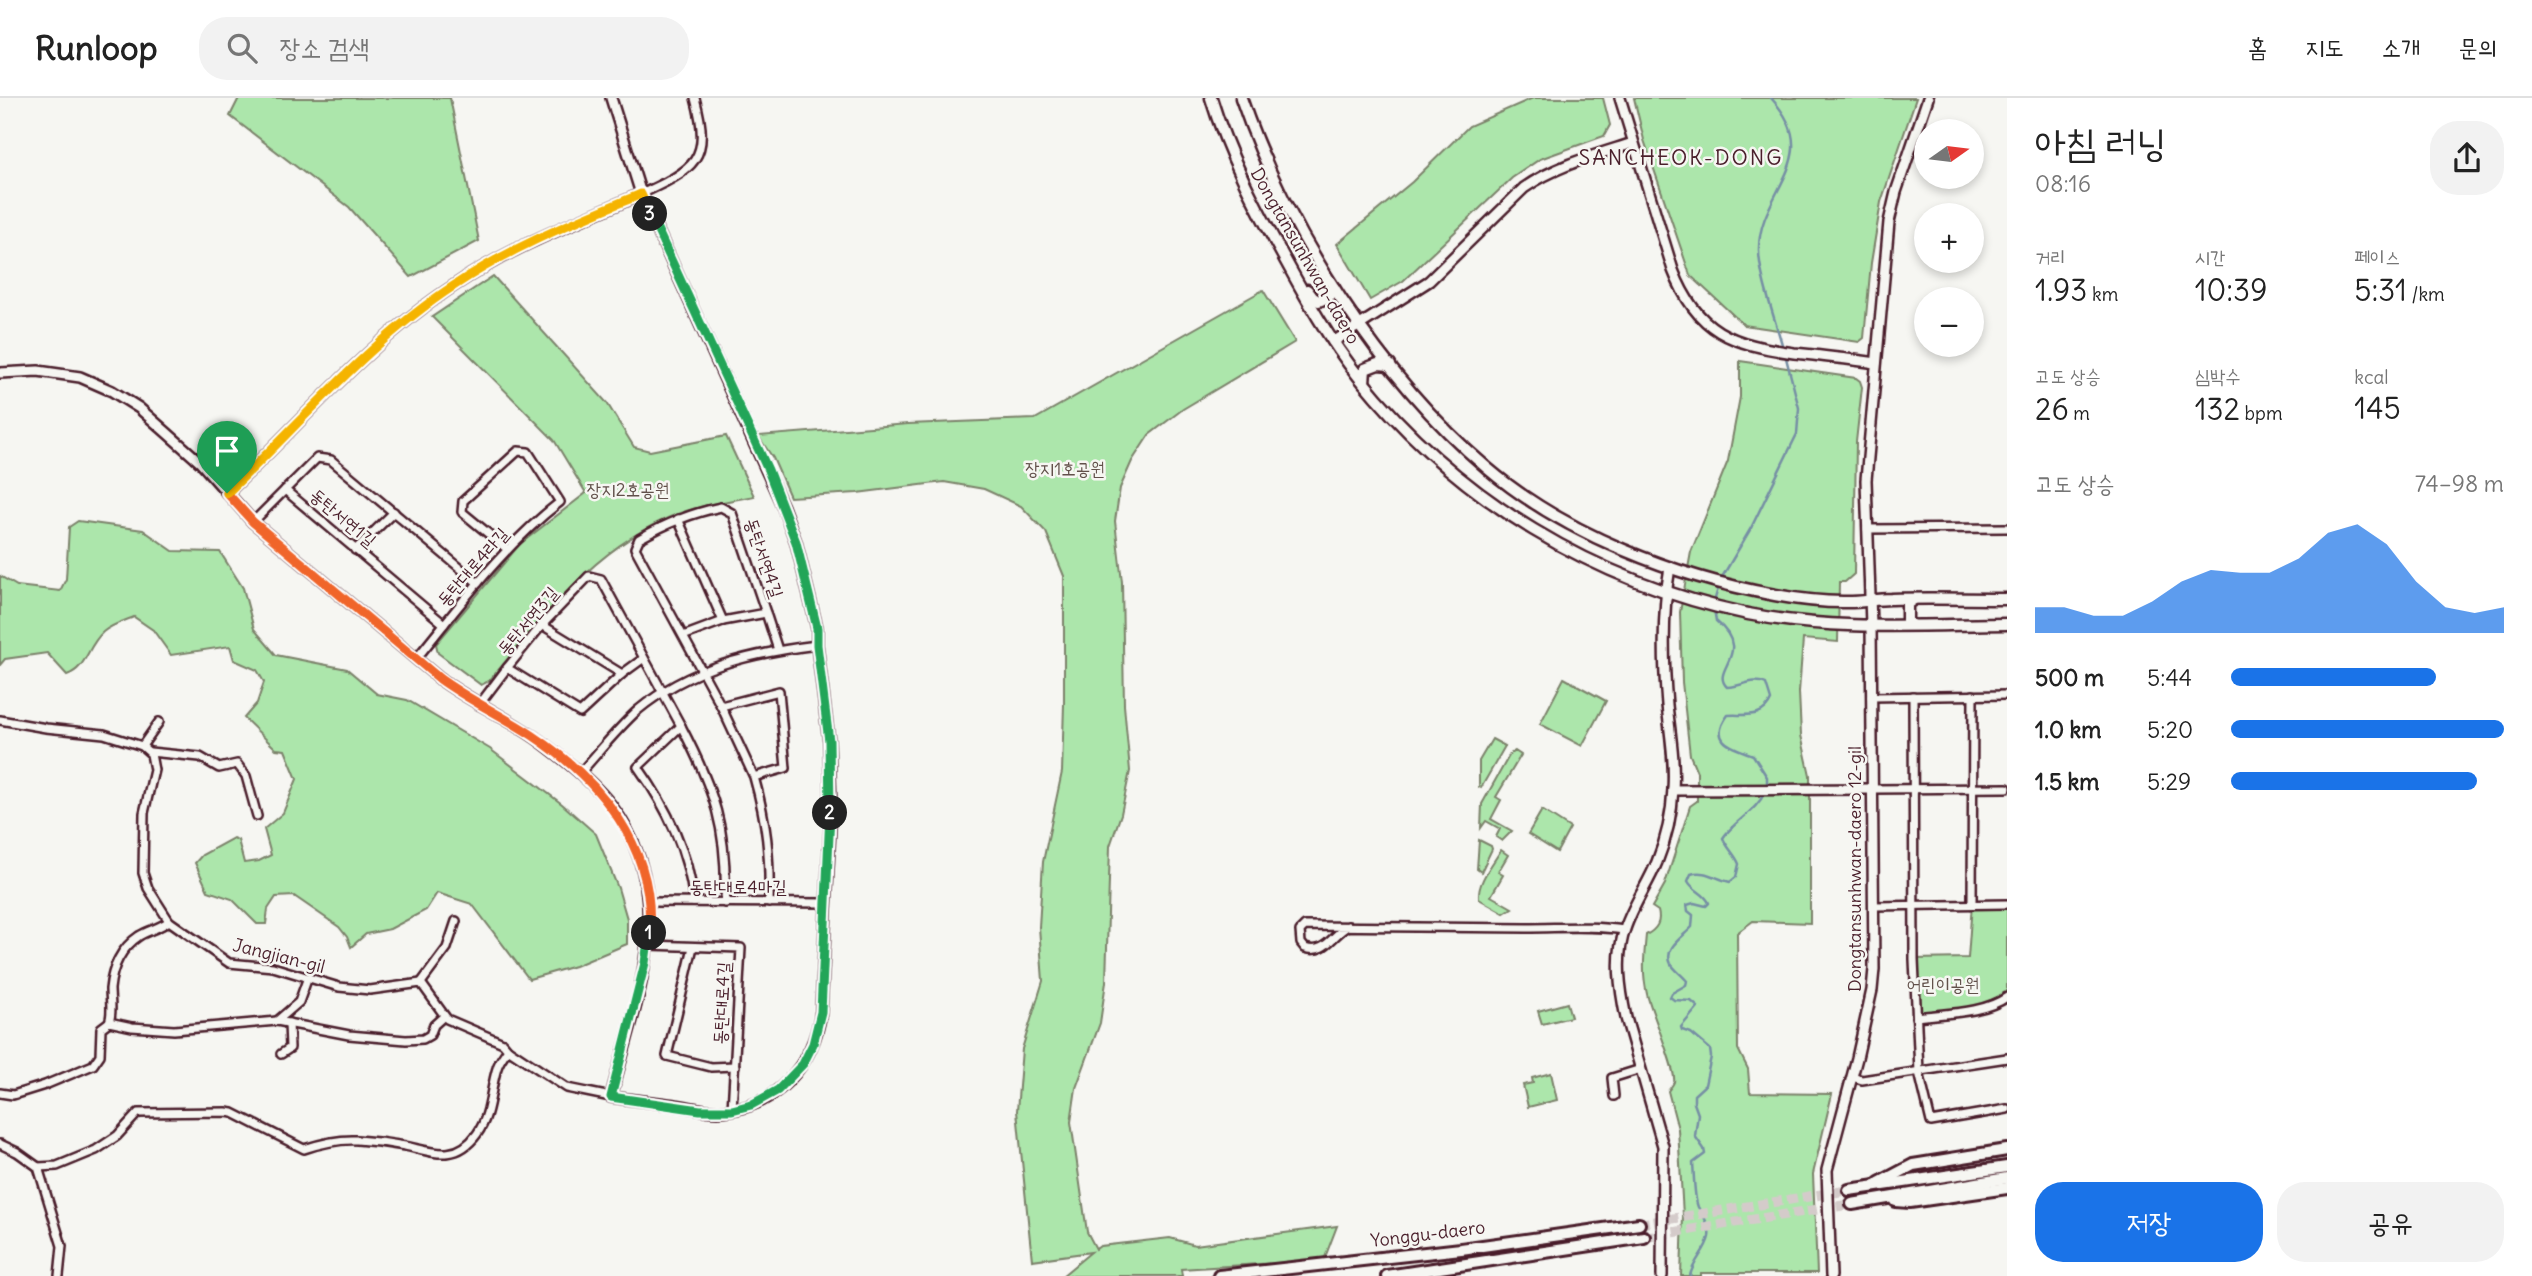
<!DOCTYPE html>
<html lang="ko">
<meta charset="utf-8">
<style>
body{margin:0;font-family:Delius,"Poor Story",sans-serif;background:#f2f2f2;color:#222;height:100vh;display:flex;flex-direction:column;font-size:26px;white-space:nowrap}
*{box-sizing:border-box;margin:0}
p{font-size:23px;color:#767676}
.icon{flex:none;width:38px;height:38px;fill:none;stroke:currentColor;stroke-width:2;stroke-linecap:round;stroke-linejoin:round}
.map{position:relative;flex:1;overflow:hidden}
.details{display:flex;flex-direction:column;background:#fff;width:525px}
.details>*{flex:none}
.needle{width:46px;rotate:76deg}
.fabs{position:absolute;left:1914px;top:21px;display:grid;gap:14px}
.fabs a{display:grid;place-items:center;width:70px;height:70px;border-radius:50%;background:#fff;box-shadow:0 4px 10px #0003;font-size:35px}
.pin{position:absolute;display:grid;place-items:center;width:60px;height:60px;color:#fff;margin:-72px -30px;border-radius:50% 50% 50% 0;rotate:-45deg;box-shadow:0 0 7px #0007}
.pin .icon{rotate:45deg}
.km{position:absolute;width:35px;height:35px;margin:-18px;border-radius:50%;background:#222;color:#fff;font-size:19px;line-height:35px;text-align:center}
.round{display:grid;place-items:center;flex:none;width:74px;height:74px;border-radius:28px;background:#f2f2f2}
.headline{display:flex;align-items:center;justify-content:space-between;height:119px;padding:0 28px}
h1{font-size:38px;font-weight:600;line-height:52px}
.figures{display:grid;grid-template-columns:repeat(3,1fr);gap:10px;height:119px;padding:7px 28px}
.figures div{display:grid;align-content:center}
.figures b{font-size:30px;font-weight:600}
.figures small{font-size:19px;font-weight:400}
.figures p{font-size:19px}
.chart{height:196px;padding:14px 28px}
.chart p{display:flex;justify-content:space-between}
.chart svg{width:100%;height:126px;margin-top:7px;fill:#1a73e8;opacity:.7}
.cta{display:flex;gap:14px;margin-top:auto;padding:14px 28px}
.cta a{flex:1;height:80px;border-radius:28px;background:#1a73e8;color:#fff;font-size:28px;font-weight:600;line-height:80px;text-align:center}
.cta a+a{background:#f2f2f2;color:#222}
ul{padding:0 28px;list-style:none;font-size:23px}
li{display:grid;grid-template-columns:112px 84px 1fr;align-items:center;height:52px}
li i{height:18px;border-radius:9px;background:#1a73e8}
header{display:flex;align-items:center;gap:42px;box-sizing:border-box;height:98px;padding:0 35px;background:#fff;border-bottom:2px solid #e0e0e0}
header strong{font-size:33px}
nav{display:flex;gap:38px;margin-inline-start:auto;font-size:24px}
.search{width:490px;height:63px;background:#f2f2f2;display:flex;align-items:center;gap:18px;box-sizing:border-box;padding:0 24px;border-radius:28px;color:#767676;font-size:26px}
main{display:flex;flex:1;min-height:0}
.map>svg:first-child{display:block}
</style>
<header>
<strong>Runloop</strong>
<div class="search"><svg class="icon" aria-label="search" viewBox="0 0 24 24"><circle cx="10" cy="10" r="6"/><path d="M15 15l6 6"/></svg>장소 검색</div>
<nav><a>홈</a><a>지도</a><a>소개</a><a>문의</a></nav>
</header>
<main>
<div class="map">
<svg width="2007" height="1178" viewBox="0 0 2007 1178">
<rect width="100%" height="100%" fill="#f6f6f2"/>
<filter id="ink" filterUnits="userSpaceOnUse"><feTurbulence type="fractalNoise" baseFrequency=".0143" numOctaves="2"/><feDisplacementMap in="SourceGraphic" scale="14" xChannelSelector="R" yChannelSelector="G"/><feConvolveMatrix kernelMatrix="1 2 1 2 8 2 1 2 1" color-interpolation-filters="sRGB"/></filter>
<g filter="url(#ink)">
<g fill="#ace6ab" stroke="#7b826b" stroke-width="2">
<path d="M239 0H450L479 143 411 179 349 109 230 18Z"/>
<path d="M1533 0H1603L1610 27 1604 38 1540 61 1512 80 1403 183 1370 202 1337 146 1412 84 1469 28Z"/>
<path d="M1634 0H1916L1881 104 1871 165 1864 240 1859 244 1744 227 1690 177 1644 42Z"/>
<path d="M493 178 607 305 634 349 650 353 726 338 754 398C729 403 704 406 680 415 597 446 545 517 489 583L481 587 438 555 436 546 520 446 586 395 554 342 432 219Z"/>
<path d="M1263 192 1295 244 1183 311 1149 337 1132 363 1120 390 1115 423 1122 484 1124 607 1130 673 1121 716 1110 748 1106 884 1100 925 1076 990 1071 1024 1087 1134 1096 1151 1100 1148 1170 1140 1195 1147 1337 1128 1324 1162 1181 1171 1182 1178H1062L1091 1154 1032 1162 1017 1013 1022 951 1043 883 1039 829 1043 764 1062 674 1064 606V478L1046 434 1021 408 984 391 944 384 857 395 790 399 773 360 758 338 908 326 1035 321Z"/>
<path d="M1740 263 1856 280 1860 283 1862 289 1856 344 1854 476 1845 484H1839L1838 544 1803 541 1799 594 1801 637 1810 677V825L1753 823 1737 835 1738 951 1748 971 1750 995 1832 996 1813 1076 1817 1175H1701V1178H1681L1683 1118 1678 1031 1668 993C1670 990 1673 987 1674 984 1677 973 1651 914 1647 896 1642 876 1644 858 1646 837 1657 831 1661 824 1658 813L1652 809 1665 786 1690 708 1697 703V674L1690 657 1682 584 1680 514 1691 454 1728 363 1740 299Z"/>
<path d="M78 423 143 432 173 453 220 454 243 490 254 531 276 557 347 571 377 596 407 602 490 651 562 706 596 736 618 790 627 821V846L575 868 529 881 472 806 437 795 426 812 390 831 366 836 351 849 347 839 339 829 294 798 276 799 268 811 266 826H257L232 801 208 793 195 765 202 757 233 740 238 742 244 765 259 763 271 757 264 731 283 715 297 681 285 652 276 651 244 620 257 605 264 584 257 572 234 562 230 548 171 557 153 532 134 519C124 523 111 527 103 534 86 550 87 570 67 577L47 555 5 561 0 567V478L17 488 60 493 66 481 69 429Z"/>
<path d="M1564 580 1606 603 1582 648 1540 626Z"/>
<path d="M1492 641 1505 648 1481 690 1479 689V663Z"/>
<path d="M1515 653 1521 657 1496 699 1501 702 1491 721 1512 733 1502 743 1496 739 1500 731 1486 723 1481 730 1482 706 1510 656Z"/>
<path d="M1542 712 1570 730 1557 754 1528 736Z"/>
<path d="M1479 742 1491 748 1492 751 1481 774 1477 771Z"/>
<path d="M1501 752 1508 757 1498 774 1503 777 1491 798 1512 810 1504 815 1479 801C1477 784 1492 767 1501 752Z"/>
<path d="M1972 806H2007V899L1993 907 1916 919 1914 861 1968 860Z"/>
<path d="M1567 905 1571 919 1542 926 1538 913Z"/>
<path d="M1551 975 1557 1002 1528 1009 1523 987 1533 985 1532 980Z"/>
</g>
<g fill="none" stroke-linecap="round" stroke-linejoin="round">
<g stroke="#768fa4" stroke-width="2.5">
<path d="M1771 0C1827 60 1759 93 1759 150 1758 175 1776 224 1783 250"/>
<path d="M1721 481 1751 430 1797 336 1799 310 1785 256"/>
<path d="M1714 504 1719 487"/>
<path d="M1714 511 1716 523C1755 555 1709 572 1727 589 1742 589 1753 579 1766 586L1771 602C1763 621 1745 616 1728 617 1708 644 1732 649 1753 657L1767 679V688"/>
<path d="M1690 1178C1693 1163 1706 1153 1709 1139 1711 1128 1703 1118 1698 1109 1694 1100 1694 1076 1693 1065L1705 1056 1704 1051 1695 1038 1698 1016 1694 1005V997L1705 987 1711 959 1710 951 1691 935 1682 932 1681 929 1698 909 1691 903 1674 902 1670 899 1672 895 1686 887 1687 883C1682 877 1675 872 1671 866 1663 850 1683 839 1692 829L1693 817 1688 813 1687 807 1694 805 1706 808 1709 805C1705 795 1693 793 1688 783L1691 776C1704 771 1716 781 1730 784L1736 779 1739 766C1735 756 1727 750 1723 740 1735 722 1756 714 1765 694"/>
</g>
<g stroke="#d4cbca" stroke-width="10" stroke-dasharray="10 5" stroke-linecap="butt">
<path d="M1639 1126 1849 1092"/>
<path d="M1644 1139 1852 1106"/>
</g>
<g stroke="#4a1f2b" stroke-width="12">
<g id="minor">
<path d="M641 96C695 71 712 62 695 0"/>
<path d="M678 421 723 523"/>
<path d="M253 424 285 392"/>
<path d="M1867 431 2007 430"/>
<path d="M355 452 394 414"/>
<path d="M766 515 778 552"/>
<path d="M444 526 285 392 317 360 331 362 478 485"/>
<path d="M542 527 622 576"/>
<path d="M683 538 723 523 766 515 732 415 721 409C691 415 665 426 639 441L635 450 721 608"/>
<path d="M644 560 622 576 580 615 507 570 542 527 589 478 601 481C628 530 654 579 681 628"/>
<path d="M416 561C461 506 503 448 560 404L528 354 518 353 463 403 462 414 507 451"/>
<path d="M1913 598 1914 861 1919 974 1931 1024 2007 1011"/>
<path d="M1871 599 2007 597"/>
<path d="M479 607 507 570"/>
<path d="M0 622 46 630 104 636 142 648 151 656 154 672 144 715 143 775 148 790 169 823 229 865 273 869 339 889 370 892 421 885 447 921 503 945 508 951C504 957 499 963 497 970 490 992 491 1017 477 1036 456 1065 433 1054 405 1048 389 1045 373 1043 357 1042 338 1041 322 1045 304 1051L233 1015 226 1014 138 1015 117 1038 96 1052 57 1068 38 1069 17 1054 0 1046"/>
<path d="M142 648 159 624"/>
<path d="M150 654 200 659 219 670 237 666 246 678 257 718"/>
<path d="M580 675C599 654 617 631 638 612 690 569 752 555 817 547"/>
<path d="M754 679 721 608 779 593 786 670 754 679C767 725 770 757 769 805"/>
<path d="M1873 691 2007 690"/>
<path d="M649 804 827 805"/>
<path d="M694 804C688 753 668 711 638 669L681 628C714 691 728 732 725 805"/>
<path d="M1972 806 1973 597"/>
<path d="M1874 808 2007 806"/>
<path d="M1348 828C1332 837 1325 857 1305 850L1301 845 1300 833 1305 828C1379 828 1453 830 1527 830 1559 830 1593 827 1624 832"/>
<path d="M648 847 741 850 732 1012"/>
<path d="M693 849 667 958 711 969 735 968"/>
<path d="M421 885 447 850 456 823"/>
<path d="M1916 919C1945 915 1983 916 2007 899"/>
<path d="M277 923 299 904 308 879"/>
<path d="M109 924C113 915 110 902 110 891 112 870 121 850 139 838 149 832 160 830 169 823"/>
<path d="M508 951 567 990 611 999"/>
<path d="M281 956 290 950 289 925"/>
<path d="M1852 979 1862 982 2007 960"/>
<path d="M0 995 13 997 45 987 93 967 100 957 101 930 109 924 132 929 174 932 277 923 349 937 406 942 423 941 430 937 434 927 444 918"/>
<path d="M1614 998 1612 980 1641 971"/>
<path d="M38 1069 62 1148 59 1178"/>
</g>
</g>
<g stroke="#4a1f2b" stroke-width="14">
<g id="tertiary">
<path d="M1620 0 1673 172C1697 235 1732 246 1794 255 1821 258 1849 261 1876 265"/>
<path d="M1333 244 1429 183 1524 90C1557 67 1596 57 1633 45"/>
<path d="M0 275 38 273 80 279 112 293 139 310 201 365 253 424 440 581C473 605 511 621 544 646 568 664 593 684 611 707 681 799 636 900 611 999 632 1002 654 1004 675 1007 690 1009 704 1013 718 1013 775 1012 814 967 821 913L831 710 829 643 817 547V530L796 444 783 409 641 96 611 0"/>
<path d="M227 395C302 324 369 243 455 187 513 148 577 124 641 96"/>
<path d="M1673 692 1873 691"/>
<path d="M1662 1178 1663 1048 1626 920C1620 891 1615 859 1625 831 1633 807 1648 786 1657 764 1666 742 1672 715 1673 691 1675 663 1670 635 1667 607 1663 560 1662 515 1670 469"/>
<path d="M1831 1178 1827 1072 1857 960 1872 892 1874 871 1871 527 1866 382 1889 124 1896 94 1928 0"/>
</g>
</g>
<g stroke="#4a1f2b" stroke-width="15">
<g id="secondary">
<path d="M1211 0C1228 56 1255 107 1283 158 1306 200 1329 242 1359 279 1458 402 1595 484 1748 516 1833 533 1921 527 2007 526"/>
<path d="M1241 0C1286 132 1380 279 1487 370 1564 436 1676 479 1775 497 1797 501 1821 504 1843 504 1859 505 1875 501 1891 501 1929 500 1968 501 2007 501"/>
<path d="M1307 192 1313 200 1319 203 1328 199 1334 190"/>
<path d="M1364 285 1365 271 1378 266 1390 267"/>
<path d="M1911 527 1907 523V506L1914 501"/>
</g>
</g>
<g stroke="#4a1f2b" stroke-width="16">
<g id="trunk">
<path d="M1879 1085 1913 1067 2007 1052"/>
<path d="M1849 1092 2007 1069"/>
<path d="M1896 1103 1910 1104 2007 1090"/>
<path d="M1852 1106 2007 1080"/>
<path d="M1219 1178 1461 1151 1639 1126"/>
<path d="M1387 1178 1644 1139"/>
</g>
</g>
<use href="#minor" stroke="#f6f6f2" stroke-width="7"/>
<use href="#tertiary" stroke="#f6f6f2" stroke-width="9"/>
<use href="#secondary" stroke="#f6f6f2" stroke-width="10"/>
<use href="#trunk" stroke="#f6f6f2" stroke-width="10"/>
</g>
</g>
<g fill="none" stroke-linecap="round" stroke-linejoin="round" filter="url(#ink)">
<g stroke="#fff" stroke-width="14">
<path id="split-1" d="M227 395 253 424 440 581C469 602 501 617 532 637 600 682 656 749 649 835"/>
</g>
<g stroke="#fff" stroke-width="14">
<path id="split-2" d="M649 835 645 865 611 999 700 1012H732L751 1007 778 992 803 966 813 946 821 914 830 715"/>
</g>
<g stroke="#fff" stroke-width="14">
<path id="split-3" d="M650 116 768 372 796 444 817 530V547L829 643 830 715"/>
</g>
<g stroke="#fff" stroke-width="14">
<path id="split-4" d="M227 395C302 324 369 243 455 187 513 148 577 123 641 96L650 116"/>
</g>
<use href="#split-1" stroke="#f0652b" stroke-width="9"/>
<use href="#split-2" stroke="#22a559" stroke-width="9"/>
<use href="#split-3" stroke="#22a559" stroke-width="9"/>
<use href="#split-4" stroke="#f5b400" stroke-width="9"/>
</g>
<g text-anchor="middle" stroke-width="5" stroke-linejoin="round" paint-order="stroke">
<g font-size="18" fill="#4a1f2b" stroke="#f6f6f2">
<text transform="translate(1305 158) rotate(60)" y="6">Dongtansunhwan-daero</text>
<text transform="translate(343 420) rotate(40)" y="6">동탄서연1길</text>
<text transform="translate(764 460) rotate(71)" y="6">동탄서연4길</text>
<text transform="translate(473 469) rotate(-49)" y="6">동탄대로4라길</text>
<text transform="translate(528 523) rotate(-50)" y="6">동탄서연3길</text>
<text transform="translate(1855 771) rotate(-90)" y="6">Dongtansunhwan-daero 12-gil</text>
<text x="738" y="795">동탄대로4마길</text>
<text transform="translate(279 858) rotate(14)" y="6">Jangjian-gil</text>
<text transform="translate(722 905) rotate(-87)" y="6">동탄대로4길</text>
<text transform="translate(1428 1136) rotate(-7)" y="6">Yonggu-daero</text>
</g>
<g font-size="18" fill="#62514b" stroke="#f6f6f2">
<text x="1065" y="377">장지1호공원</text>
<text x="628" y="398">장지2호공원</text>
<text x="1943" y="893">어린이공원</text>
</g>
<g font-size="21" letter-spacing="2" fill="#4a1f2b" stroke="#f6f6f2">
<text x="1681" y="67">SANCHEOK-DONG</text>
</g>
</g>
</svg>
<div class="fabs">
<a><svg class="needle" viewBox="-14 -14 28 28"><path d="M0-13l5 13h-10z" fill="#e53935"/><path d="M0 13l5-13h-10z" fill="#767676"/></svg></a>
<a>+</a>
<a>−</a>
</div>
<div class="pin" style="left:227px;top:395px;background:#1e9e55"><svg class="icon" aria-label="arrive" viewBox="0 0 24 24"><path d="M6 21V4h12l-3 4 3 4H6"/></svg></div>
<b class="km" style="left:649px;top:835px">1</b>
<b class="km" style="left:830px;top:715px">2</b>
<b class="km" style="left:650px;top:116px">3</b>
</div>
<section class="details">
<div class="headline"><div><h1>아침 러닝</h1><p>08:16</p></div><a class="round"><svg class="icon" aria-label="share" viewBox="0 0 24 24"><path d="M12 15V3M7 8l5-5 5 5M5 13v7h14v-7"/></svg></a></div>
<div class="figures">
<div><p>거리</p><b>1.93<small> km</small></b></div>
<div><p>시간</p><b>10:39</b></div>
<div><p>페이스</p><b>5:31<small> /km</small></b></div>
</div>
<div class="figures">
<div><p>고도 상승</p><b>26<small> m</small></b></div>
<div><p>심박수</p><b>132<small> bpm</small></b></div>
<div><p>kcal</p><b>145</b></div>
</div>
<div class="chart"><p><span>고도 상승</span>74–98 m</p>
<svg viewBox="0 0 160 44" preserveAspectRatio="none"><path d="M0 44V35L10 35L20 38L30 38L40 33L50 26L60 22L70 23L80 23L90 18L100 9L110 6L120 13L130 26L140 35L150 37L160 35V44z"/></svg>
</div>
<ul>
<li><b>500 m</b>5:44<i style="width:75%"></i></li>
<li><b>1.0 km</b>5:20<i style="width:100%"></i></li>
<li><b>1.5 km</b>5:29<i style="width:90%"></i></li>
</ul>
<div class="cta"><a>저장</a><a>공유</a></div>
</section>
</main>
